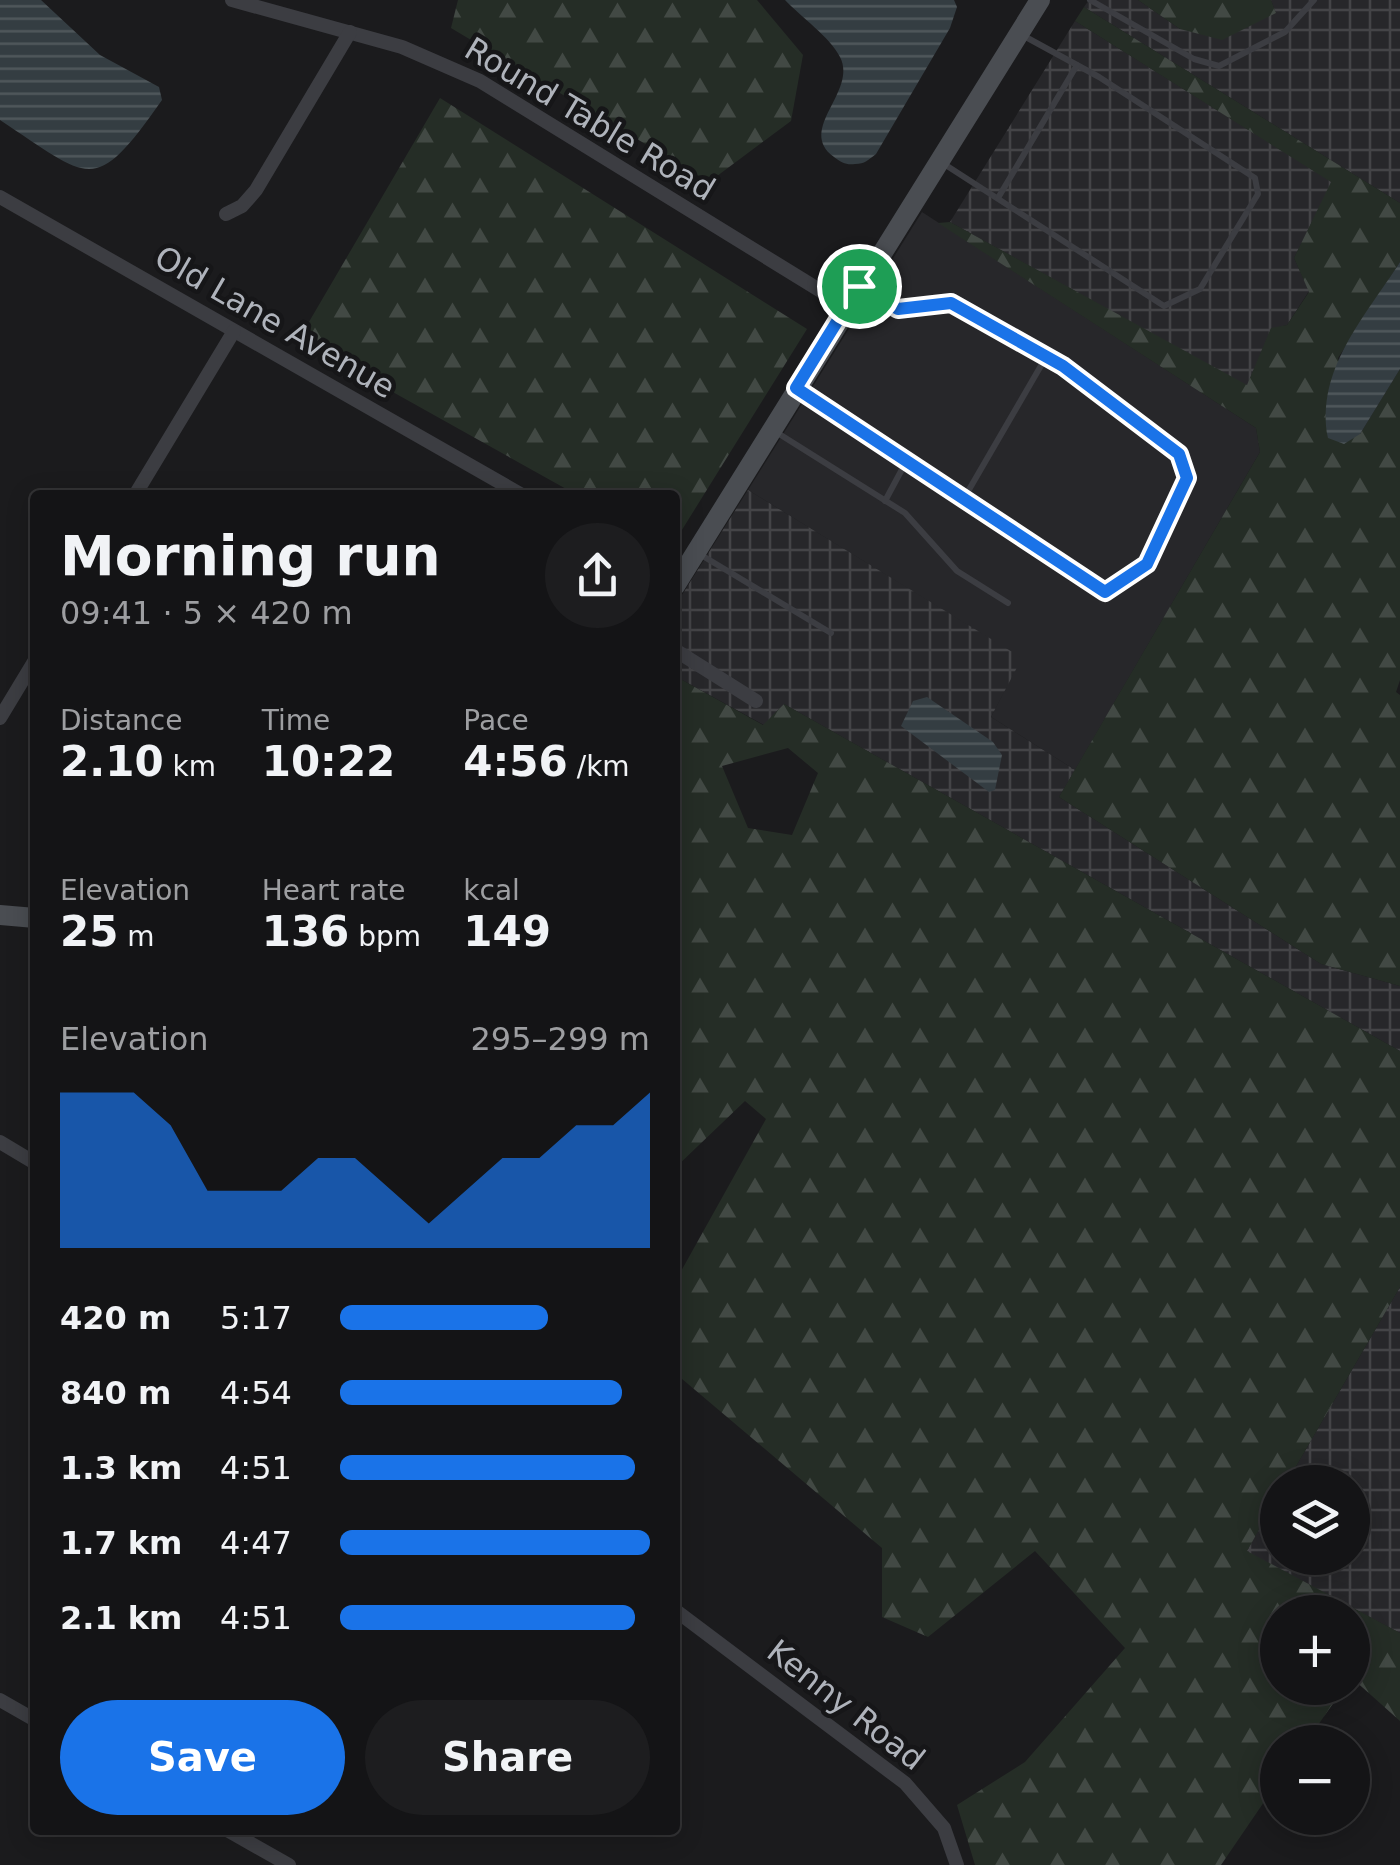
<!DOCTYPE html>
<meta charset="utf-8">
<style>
body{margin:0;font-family:"DejaVu Sans",sans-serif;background:#1d1d1f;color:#f1f3f6;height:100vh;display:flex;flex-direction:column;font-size:38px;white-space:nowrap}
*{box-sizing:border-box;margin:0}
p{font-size:32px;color:#9d9ea1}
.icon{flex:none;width:55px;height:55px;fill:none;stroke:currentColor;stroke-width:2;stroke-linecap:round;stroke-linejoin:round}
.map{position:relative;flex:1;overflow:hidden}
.drawer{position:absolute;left:30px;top:490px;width:650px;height:1345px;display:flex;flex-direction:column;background:#141416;border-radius:10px;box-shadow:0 5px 25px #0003,0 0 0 2px #333335}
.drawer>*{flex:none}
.controls{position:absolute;left:1260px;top:1465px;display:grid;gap:20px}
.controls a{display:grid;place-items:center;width:110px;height:110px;border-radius:50%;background:#141416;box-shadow:0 5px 25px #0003,0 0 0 2px #333335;font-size:50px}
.pin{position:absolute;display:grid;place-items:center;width:85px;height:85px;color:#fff;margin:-42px;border:5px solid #fff;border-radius:50%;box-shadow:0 2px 10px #0007}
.round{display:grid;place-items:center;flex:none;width:105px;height:105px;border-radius:52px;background:#1d1d1f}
.summary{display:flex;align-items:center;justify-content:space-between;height:170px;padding:0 30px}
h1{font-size:55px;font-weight:800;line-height:75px}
.figures{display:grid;grid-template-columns:repeat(3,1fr);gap:15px;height:170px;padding:10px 30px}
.figures div{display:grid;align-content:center}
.figures b{font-size:42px;font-weight:800}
.figures small{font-size:28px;font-weight:400}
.figures p{font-size:28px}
.chart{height:280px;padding:20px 30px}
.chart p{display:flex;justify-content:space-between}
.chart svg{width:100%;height:180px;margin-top:10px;fill:#1a73e8;opacity:.7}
.action{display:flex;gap:20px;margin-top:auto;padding:20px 30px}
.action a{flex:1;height:115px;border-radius:60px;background:#1a73e8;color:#fff;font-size:40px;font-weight:800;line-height:115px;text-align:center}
.action a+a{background:#1d1d1f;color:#f1f3f6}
ul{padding:0 30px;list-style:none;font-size:32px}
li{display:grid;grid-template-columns:160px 120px 1fr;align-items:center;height:75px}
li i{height:25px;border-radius:12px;background:#1a73e8}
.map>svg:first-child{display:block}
</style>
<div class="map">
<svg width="1400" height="1865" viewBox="0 0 1400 1865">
<defs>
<pattern id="industrial-grid" width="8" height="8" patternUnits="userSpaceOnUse" patternTransform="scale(2.5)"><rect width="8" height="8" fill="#27272a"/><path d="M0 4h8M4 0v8" fill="none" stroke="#444447"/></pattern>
<pattern id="forest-firs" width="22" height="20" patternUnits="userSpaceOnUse" patternTransform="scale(2.5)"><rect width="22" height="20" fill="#252d26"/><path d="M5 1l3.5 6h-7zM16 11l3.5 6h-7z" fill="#424944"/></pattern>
<pattern id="water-rules" width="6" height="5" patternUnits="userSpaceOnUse" patternTransform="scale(2.5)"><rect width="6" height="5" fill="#343d42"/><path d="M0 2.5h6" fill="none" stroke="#4f575b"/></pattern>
</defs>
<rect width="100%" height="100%" fill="#1b1b1d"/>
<path fill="#27272a" d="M922 212 1256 428 1260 452 1075 770 991 717 1021 658 748 490Z"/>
<g fill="url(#industrial-grid)">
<path d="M1089 0H1138L1180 29 1276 13 1271 0H1400V203L1084 7Z"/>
<path d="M1075 21 1332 182 1294 258 1309 291 1287 325 1271 329 1247 386 950 222Z"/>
<path d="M748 490 1022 658 991 717 1075 770 1059 797 1321 964 1400 986V1051L784 704 764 725 675 676V606Z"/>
<path d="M1400 1287V1633L1246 1552 1277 1498 1278 1558H1352V1482H1287Z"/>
</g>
<g fill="url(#forest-firs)" fill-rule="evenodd">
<path d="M458 0H757L803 55 791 121 709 182 451 28Z"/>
<path d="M1138 0H1271L1276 13 1222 40 1180 29Z"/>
<path d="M1084 7 1400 203V262L1338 358 1360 434 1400 369V680L1396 692 1400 695V986L1321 964 1059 797 1260 452 1256 428 938 223 950 222 1247 385 1271 328 1287 325 1309 292 1294 258 1331 182 1075 21Z"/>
<path d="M440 98 807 329 675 541V495H577L323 353 306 327Z"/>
<path d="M675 676 763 725 784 704 1400 1051V1287L1287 1482H1278L1277 1498 1247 1551 1400 1633V1721L1353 1679 1352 1612H1278V1688H1344L1306 1742H1278L1277 1783 1221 1865H975L957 1805 1025 1762 1125 1648 1035 1551 928 1637 882 1617V1548L675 1373V1282L766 1119 745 1101 675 1168ZM788 748 818 773 792 835 748 828 722 766Z"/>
</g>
<g fill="url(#water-rules)">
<path d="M0 0H41L100 55 159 87 162 100C94 197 91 180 0 120Z"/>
<path d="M785 0H954L957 7 950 28 876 154C868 160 865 164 855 164 846 165 842 163 834 157 796 129 858 92 840 57 830 37 801 17 785 0Z"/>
<path d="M1400 262V369L1360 434 1344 444 1328 438C1315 370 1365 317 1400 262Z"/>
<path d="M927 697 993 742 1002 755 995 790 989 792 901 726 913 701Z"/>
</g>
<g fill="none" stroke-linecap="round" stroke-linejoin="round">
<g stroke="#3c3d42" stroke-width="6">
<path d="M1090 0 1194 59 1219 66 1285 32 1314 0"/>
<path d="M944 164 1164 306 1200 289 1258 194 1255 178 1099 77 1022 35"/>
<path d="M998 198 1077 65"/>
<path d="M865 289 898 309 951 303 1063 366 1179 454 1187 478 1147 564 1105 592 963 500"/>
<path d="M803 392 963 500 1046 357"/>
<path d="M776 432 905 513 957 571 1008 603"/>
<path d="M885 501 907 460"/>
<path d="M701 555 831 633"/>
</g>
<g stroke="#3c3d42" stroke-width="14">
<path d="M232 0 402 47 480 81 847 307"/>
<path d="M0 197 522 495"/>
<path d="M226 214 242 206 256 190 350 32"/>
<path d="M135 495 234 331"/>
<path d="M675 650 756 701"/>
<path d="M0 718 35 660"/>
<path d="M0 1142 35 1163"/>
<path d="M675 1610 905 1783 944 1828 957 1865"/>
<path d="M0 1700 35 1720"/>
<path d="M227 1830 289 1865"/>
</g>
<g stroke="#4a4d52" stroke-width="20">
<path d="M675 586 1040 0"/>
<path d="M0 915 35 918"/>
</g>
</g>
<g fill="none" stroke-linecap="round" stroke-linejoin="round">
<g stroke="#fff" stroke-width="20">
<path id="route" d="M859 286 898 309 951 303 1063 366 1179 454 1187 478 1147 564 1105 592 796 388Z"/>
</g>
<use href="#route" stroke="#1a73e8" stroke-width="12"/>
</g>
<g text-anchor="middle" stroke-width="9" stroke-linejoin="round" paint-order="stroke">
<g font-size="32" fill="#afb3bb" stroke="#161618">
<text transform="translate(590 119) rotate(31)" y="11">Round Table Road</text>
<text transform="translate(275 322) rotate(30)" y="11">Old Lane Avenue</text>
<text transform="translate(846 1705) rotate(38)" y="11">Kenny Road</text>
</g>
</g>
</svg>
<div class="controls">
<a><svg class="icon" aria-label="layers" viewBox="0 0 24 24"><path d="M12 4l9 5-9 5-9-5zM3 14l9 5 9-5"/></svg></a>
<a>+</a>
<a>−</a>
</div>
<div class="pin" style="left:859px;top:286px;background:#1e9e55"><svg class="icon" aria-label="arrive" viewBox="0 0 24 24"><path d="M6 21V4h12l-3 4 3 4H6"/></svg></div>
<section class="drawer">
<div class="summary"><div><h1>Morning run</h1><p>09:41 · 5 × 420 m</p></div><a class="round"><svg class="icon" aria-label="share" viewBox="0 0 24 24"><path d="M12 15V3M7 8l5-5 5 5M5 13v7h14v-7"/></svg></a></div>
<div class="figures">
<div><p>Distance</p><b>2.10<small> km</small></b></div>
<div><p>Time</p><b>10:22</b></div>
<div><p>Pace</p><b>4:56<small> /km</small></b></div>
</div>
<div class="figures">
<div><p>Elevation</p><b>25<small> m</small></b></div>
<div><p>Heart rate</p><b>136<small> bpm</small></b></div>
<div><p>kcal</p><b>149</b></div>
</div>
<div class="chart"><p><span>Elevation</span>295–299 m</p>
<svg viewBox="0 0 160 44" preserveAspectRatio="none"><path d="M0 44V6L10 6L20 6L30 14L40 30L50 30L60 30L70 22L80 22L90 30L100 38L110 30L120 22L130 22L140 14L150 14L160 6V44z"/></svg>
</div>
<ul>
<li><b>420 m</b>5:17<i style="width:67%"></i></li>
<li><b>840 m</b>4:54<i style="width:91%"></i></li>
<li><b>1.3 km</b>4:51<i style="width:95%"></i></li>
<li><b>1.7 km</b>4:47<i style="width:100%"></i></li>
<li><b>2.1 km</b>4:51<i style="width:95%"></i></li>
</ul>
<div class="action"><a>Save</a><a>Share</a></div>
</section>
</div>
